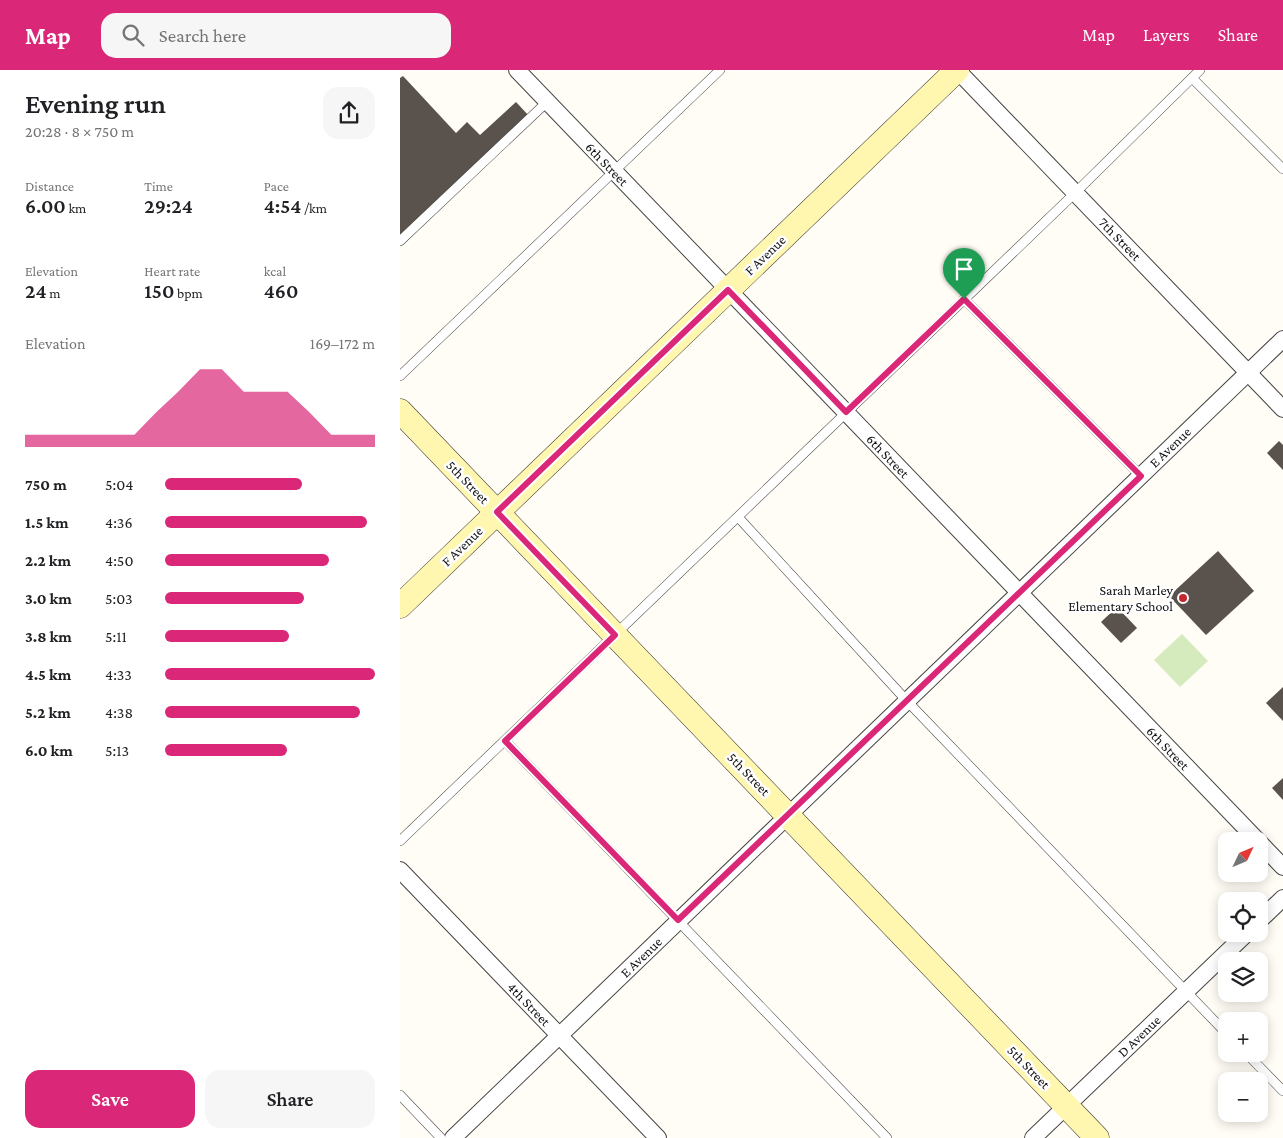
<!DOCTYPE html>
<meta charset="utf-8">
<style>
body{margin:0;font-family:"Crimson Pro",serif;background:#f6f6f6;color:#202124;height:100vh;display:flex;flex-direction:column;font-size:19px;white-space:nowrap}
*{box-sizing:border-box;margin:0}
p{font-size:16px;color:#757577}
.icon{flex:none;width:28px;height:28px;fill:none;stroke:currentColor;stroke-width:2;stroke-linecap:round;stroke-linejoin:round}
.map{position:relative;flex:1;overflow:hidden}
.panel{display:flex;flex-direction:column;background:#fff;width:400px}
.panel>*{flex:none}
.needle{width:32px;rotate:46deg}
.buttons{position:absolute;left:818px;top:762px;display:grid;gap:10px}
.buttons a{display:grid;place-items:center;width:50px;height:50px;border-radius:10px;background:#fff;box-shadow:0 2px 12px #0003;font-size:25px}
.pin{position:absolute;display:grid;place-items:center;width:42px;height:42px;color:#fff;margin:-51px -21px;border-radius:50% 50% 50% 0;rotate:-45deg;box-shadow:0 0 5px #0007}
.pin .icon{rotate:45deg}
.round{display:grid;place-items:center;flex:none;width:52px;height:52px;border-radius:15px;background:#f6f6f6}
.summary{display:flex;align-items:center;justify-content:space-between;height:85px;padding:0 25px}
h1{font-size:28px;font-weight:600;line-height:38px}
.metrics{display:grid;grid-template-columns:repeat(3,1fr);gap:8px;height:85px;padding:5px 25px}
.metrics div{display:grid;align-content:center}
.metrics b{font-size:21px;font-weight:600}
.metrics small{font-size:14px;font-weight:400}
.metrics p{font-size:14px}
.chart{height:140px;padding:10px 25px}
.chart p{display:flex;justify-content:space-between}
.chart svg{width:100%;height:90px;margin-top:5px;fill:#db2777;opacity:.7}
.primary-button{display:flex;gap:10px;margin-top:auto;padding:10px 25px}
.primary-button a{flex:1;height:58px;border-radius:15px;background:#db2777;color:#fff;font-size:20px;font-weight:600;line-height:58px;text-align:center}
.primary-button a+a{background:#f6f6f6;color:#202124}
ul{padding:0 25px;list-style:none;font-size:16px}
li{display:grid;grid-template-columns:80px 60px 1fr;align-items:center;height:38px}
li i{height:12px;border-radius:6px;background:#db2777}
header{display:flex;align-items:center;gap:30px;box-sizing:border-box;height:70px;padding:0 25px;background:#db2777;color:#fff}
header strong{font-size:24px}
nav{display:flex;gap:28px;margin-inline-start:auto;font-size:18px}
.search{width:350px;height:45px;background:#f6f6f6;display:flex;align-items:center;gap:12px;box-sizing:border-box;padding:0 18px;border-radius:15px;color:#757577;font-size:19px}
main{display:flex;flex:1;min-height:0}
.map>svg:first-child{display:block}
</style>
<header>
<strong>Map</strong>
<div class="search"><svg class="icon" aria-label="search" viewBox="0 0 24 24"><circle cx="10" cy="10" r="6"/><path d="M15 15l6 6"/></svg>Search here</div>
<nav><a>Map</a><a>Layers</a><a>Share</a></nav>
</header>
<main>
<section class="panel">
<div class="summary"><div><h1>Evening run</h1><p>20:28 · 8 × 750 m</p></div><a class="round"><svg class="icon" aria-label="share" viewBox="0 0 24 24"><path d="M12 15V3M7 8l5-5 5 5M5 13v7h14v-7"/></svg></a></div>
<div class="metrics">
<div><p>Distance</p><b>6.00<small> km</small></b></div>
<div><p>Time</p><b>29:24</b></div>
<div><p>Pace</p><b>4:54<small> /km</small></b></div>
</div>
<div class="metrics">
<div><p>Elevation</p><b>24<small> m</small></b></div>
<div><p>Heart rate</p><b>150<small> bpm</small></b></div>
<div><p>kcal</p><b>460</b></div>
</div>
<div class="chart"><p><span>Elevation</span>169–172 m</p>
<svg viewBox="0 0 160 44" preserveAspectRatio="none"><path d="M0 44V38L10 38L20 38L30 38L40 38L50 38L60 27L70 17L80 6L90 6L100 17L110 17L120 17L130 27L140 38L150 38L160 38V44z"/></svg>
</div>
<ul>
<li><b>750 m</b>5:04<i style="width:65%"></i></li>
<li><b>1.5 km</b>4:36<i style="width:96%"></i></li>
<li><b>2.2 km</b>4:50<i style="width:78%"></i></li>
<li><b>3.0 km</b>5:03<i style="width:66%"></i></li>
<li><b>3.8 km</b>5:11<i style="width:59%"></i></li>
<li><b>4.5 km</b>4:33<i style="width:100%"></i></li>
<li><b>5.2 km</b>4:38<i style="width:93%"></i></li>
<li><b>6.0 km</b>5:13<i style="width:58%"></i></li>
</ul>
<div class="primary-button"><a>Save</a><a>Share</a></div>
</section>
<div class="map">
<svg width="883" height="1068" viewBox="0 0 883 1068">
<rect width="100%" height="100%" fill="#fffdf5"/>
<path fill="#d5ebbd" d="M782 564 808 591 780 617 754 590Z"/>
<g fill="#5a524d">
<path d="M3 6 56 63 67 52 80 65 116 32 130 47 0 170V8Z"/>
<path d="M879 371 883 375V400L867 383Z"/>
<path d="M818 481 854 521 806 565 769 526Z"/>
<path d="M717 537 737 558 721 573 701 552Z"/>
<path d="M883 617V651L866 633Z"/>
<path d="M883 708V730L872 718Z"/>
</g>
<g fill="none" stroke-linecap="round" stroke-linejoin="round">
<g stroke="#444" stroke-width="10">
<g id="lane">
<path d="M792 8 883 99"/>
<path d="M0 171 147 32"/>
<path d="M564 229 741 406"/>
<path d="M0 306 320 0"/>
<path d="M338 447 507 631 826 963"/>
<path d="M105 671 487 1068"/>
<path d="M0 771 675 123 800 0"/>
<path d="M847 984 883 1021"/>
<path d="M0 1025 41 1068"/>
</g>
</g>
<g stroke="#444" stroke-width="18">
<g id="street">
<path d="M117 0 858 771"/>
<path d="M557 0 883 339"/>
<path d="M859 772 883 797"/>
<path d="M0 800 258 1068"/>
<path d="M859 851 883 828"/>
<path d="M53 1068 883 269"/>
<path d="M633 1068 846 864"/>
</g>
</g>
<g stroke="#333" stroke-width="25">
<g id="secondary">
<path d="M0 341 697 1068"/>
<path d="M0 536 557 0"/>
</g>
</g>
<use href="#lane" stroke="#fff" stroke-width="9"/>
<use href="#street" stroke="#fff" stroke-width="16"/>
<use href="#secondary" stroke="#fff6b0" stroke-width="24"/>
</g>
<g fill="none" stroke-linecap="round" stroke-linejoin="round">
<g stroke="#fff" stroke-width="10">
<path id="route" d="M328 220 446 342 564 229 741 406 278 850 105 671 215 565 97 442Z"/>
</g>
<use href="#route" stroke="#db2777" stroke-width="6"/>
</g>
<circle fill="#c4262e" stroke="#fff" stroke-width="2" cx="783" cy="528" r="5"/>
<g text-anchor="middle" stroke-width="5" stroke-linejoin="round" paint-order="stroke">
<g font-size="14" fill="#111" stroke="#fff">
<text transform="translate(207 94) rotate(46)" y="5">6th Street</text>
<text transform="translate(720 169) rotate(46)" y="5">7th Street</text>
<text transform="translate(365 185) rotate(-44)" y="5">F Avenue</text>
<text transform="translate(770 377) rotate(-44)" y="5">E Avenue</text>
<text transform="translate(488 386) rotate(46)" y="5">6th Street</text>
<text transform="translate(68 412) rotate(46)" y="5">5th Street</text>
<text transform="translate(62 476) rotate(-44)" y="5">F Avenue</text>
<text transform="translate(768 678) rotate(46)" y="5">6th Street</text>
<text transform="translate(349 704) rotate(46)" y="5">5th Street</text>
<text transform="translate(241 887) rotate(-44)" y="5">E Avenue</text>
<text transform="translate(129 934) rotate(46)" y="5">4th Street</text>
<text transform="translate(739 966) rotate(-44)" y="5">D Avenue</text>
<text transform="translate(629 997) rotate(46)" y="5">5th Street</text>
</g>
<g font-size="14" fill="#111" stroke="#fff" text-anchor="end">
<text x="773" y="525">Sarah Marley<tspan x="773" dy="16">Elementary School</tspan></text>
</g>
</g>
</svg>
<div class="buttons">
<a><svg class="needle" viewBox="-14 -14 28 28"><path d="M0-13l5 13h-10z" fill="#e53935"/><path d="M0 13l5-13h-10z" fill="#757577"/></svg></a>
<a><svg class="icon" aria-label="locate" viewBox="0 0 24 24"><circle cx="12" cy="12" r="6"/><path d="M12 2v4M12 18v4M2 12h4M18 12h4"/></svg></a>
<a><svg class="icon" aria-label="layers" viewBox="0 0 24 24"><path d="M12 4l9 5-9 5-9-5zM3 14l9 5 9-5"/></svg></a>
<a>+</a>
<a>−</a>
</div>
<div class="pin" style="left:564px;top:229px;background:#1e9e55"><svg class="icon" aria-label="arrive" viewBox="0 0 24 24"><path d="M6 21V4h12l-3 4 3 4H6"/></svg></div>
</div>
</main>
